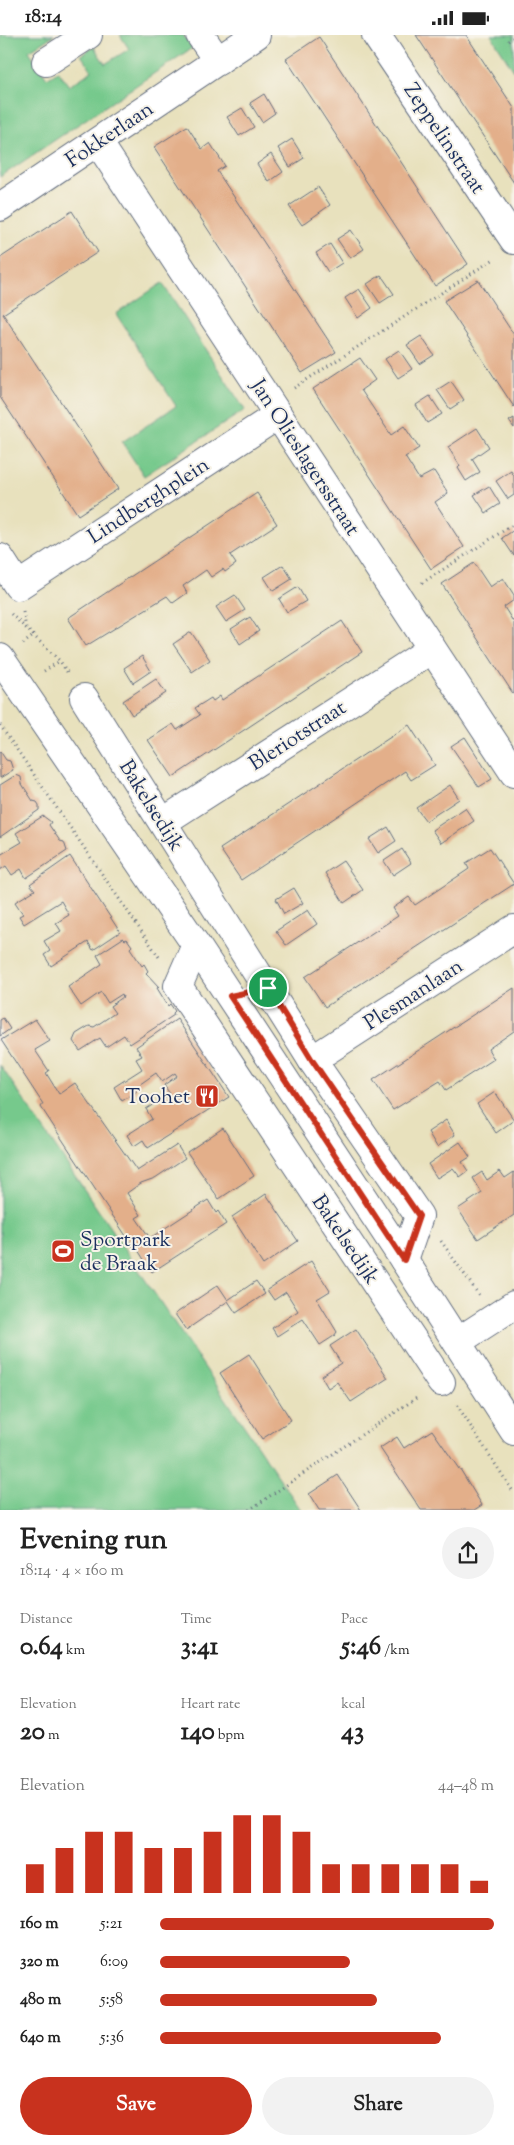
<!DOCTYPE html>
<meta charset="utf-8">
<style>
body{margin:0;font-family:"Sorts Mill Goudy",serif;background:#f2f2f2;color:#222;height:100vh;display:flex;flex-direction:column;font-size:19px;white-space:nowrap}
*{box-sizing:border-box;margin:0}
p{font-size:16px;color:#767676}
.icon{flex:none;width:28px;height:28px;fill:none;stroke:currentColor;stroke-width:2;stroke-linecap:round;stroke-linejoin:round}
.map{position:relative;height:1475px;overflow:hidden}
.sheet{display:flex;flex-direction:column;background:#fff;flex:1}
.sheet>*{flex:none}
.pin{position:absolute;display:grid;place-items:center;width:42px;height:42px;color:#fff;margin:-21px;border:2px solid #fff;border-radius:50%;box-shadow:0 1px 5px #0007}
.round{display:grid;place-items:center;flex:none;width:52px;height:52px;border-radius:26px;background:#f2f2f2}
.head{display:flex;align-items:center;justify-content:space-between;height:85px;padding:0 20px}
h1{font-size:28px;font-weight:700;line-height:38px}
.stats{display:grid;grid-template-columns:repeat(3,1fr);gap:8px;height:85px;padding:5px 20px}
.stats div{display:grid;align-content:center}
.stats b{font-size:25px;font-weight:700}
.stats small{font-size:14px;font-weight:400}
.stats p{font-size:14px}
.chart{height:140px;padding:10px 20px}
.chart p{display:flex;justify-content:space-between}
.chart svg{width:100%;height:90px;margin-top:5px;stroke:#c8321e;stroke-width:6}
.primary-button{display:flex;gap:10px;margin-top:auto;padding:10px 20px}
.primary-button a{flex:1;height:58px;border-radius:30px;background:#c8321e;color:#fff;font-size:20px;font-weight:700;line-height:58px;text-align:center}
.primary-button a+a{background:#f2f2f2;color:#222}
ul{padding:0 20px;list-style:none;font-size:16px}
li{display:grid;grid-template-columns:80px 60px 1fr;align-items:center;height:38px}
li i{height:12px;border-radius:6px;background:#c8321e}
.status{display:flex;justify-content:space-between;align-items:center;height:35px;padding:0 25px;background:#fff;direction:ltr}
.status svg{height:14px;fill:currentColor}
.map>svg:first-child{display:block}
</style>
<div class="status"><b>18:14</b><svg viewBox="0 0 49 12"><path d="M0 12V9h3v3zM5 12V6h3v6zM10 12V3h3v9zM15 12V0h3v12zM26 1h20v11H26zM47 4h2v5h-2z"/></svg></div>
<div class="map">
<svg width="514" height="1475" viewBox="0 0 514 1475">
<rect width="100%" height="100%" fill="#f7f3e8"/>
<filter id="ink" filterUnits="userSpaceOnUse"><feTurbulence type="fractalNoise" baseFrequency=".02" numOctaves="2"/><feDisplacementMap in="SourceGraphic" scale="10" xChannelSelector="R" yChannelSelector="G"/><feConvolveMatrix kernelMatrix="1 2 1 2 8 2 1 2 1" color-interpolation-filters="sRGB"/></filter>
<filter id="wash" filterUnits="userSpaceOnUse"><feTurbulence type="fractalNoise" baseFrequency=".0096" numOctaves="4" result="noise"/><feDisplacementMap in="SourceGraphic" scale="20" xChannelSelector="R" yChannelSelector="G"/><feGaussianBlur stdDeviation="1.12" result="paint"/><feColorMatrix in="noise" values="0 0 0 0 0 0 0 0 0 0 0 0 0 0 0 0 0 1.4 0 .05"/><feComposite in="paint" operator="in"/></filter>
<g filter="url(#wash)">
<rect width="100%" height="100%" fill="#e8e1bd"/>
<g fill="#76c98c" stroke="#487c75">
<path d="M0 0H54L29 16 47 43 58 36 69 51 92 36 81 20 94 12 105 29 129 14 120 0H183L192 13 0 142Z"/>
<path d="M491 0H514V36Z"/>
<path d="M162 248 245 375 144 441 122 407 176 371 116 279Z"/>
<path d="M0 1030 301 1475H0Z"/>
</g>
<g id="blocks">
<g fill="#e3af8a">
<path d="M416 0H466L514 73V148Z"/>
<path d="M319 2 468 229 435 251 286 24Z"/>
<path d="M264 59 275 78 262 87 250 68Z"/>
<path d="M242 73 254 92 239 101 227 82Z"/>
<path d="M187 91 202 114 210 108 225 131 217 136 336 317 302 338 154 112Z"/>
<path d="M292 104 304 123 290 132 278 113Z"/>
<path d="M271 119 283 137 269 147 257 129Z"/>
<path d="M318 152 330 170 302 190 289 171Z"/>
<path d="M72 176 98 217 3 279 118 454 78 480 0 362V223Z"/>
<path d="M351 195 364 214 350 223 337 204Z"/>
<path d="M330 209 342 228 328 237 316 218Z"/>
<path d="M381 240 394 259 380 268 367 249Z"/>
<path d="M478 245 514 300V372L444 266Z"/>
<path d="M359 254 372 273 358 283 345 263Z"/>
<path d="M421 301 434 320 420 329 407 310Z"/>
<path d="M399 315 412 334 398 343 385 324Z"/>
<path d="M360 323 375 345 361 355 391 400 404 391 419 413 405 422 419 444 434 436 448 458 435 467 464 512 431 534 313 354Z"/>
<path d="M451 346 464 365 450 374 437 355Z"/>
<path d="M430 361 442 379 427 388 416 370Z"/>
<path d="M514 383V393L509 386Z"/>
<path d="M477 393 489 412 472 424 480 437 466 446 458 433 460 431 448 412Z"/>
<path d="M511 436 514 441V460L508 464 496 446Z"/>
<path d="M489 451 500 469 486 478 474 460Z"/>
<path d="M257 458 277 489 230 520 236 529 225 537 223 534 211 542 206 535 183 551 187 558 173 568 167 561 86 611 68 583Z"/>
<path d="M514 495V521L502 503Z"/>
<path d="M474 528 490 552 503 543 514 560V565L504 572 514 588V660L442 549Z"/>
<path d="M283 530 292 544 273 556 264 542Z"/>
<path d="M298 552 306 566 287 577 279 564Z"/>
<path d="M235 560 245 575 226 587 216 572Z"/>
<path d="M250 582 259 596 240 609 231 594Z"/>
<path d="M342 586 362 617 173 742 148 705 173 689 177 695 200 680 195 673 211 663 213 666 220 661 222 665Z"/>
<path d="M191 597 210 625 192 637 173 609Z"/>
<path d="M142 621 151 636 133 648 124 633Z"/>
<path d="M156 644 166 658 132 680 123 666Z"/>
<path d="M409 690 435 730 411 745 405 736 241 845 220 814Z"/>
<path d="M465 702 492 744 479 752 451 711Z"/>
<path d="M0 716 6 725 10 726 13 735 0 743Z"/>
<path d="M16 740 21 742 22 749 33 766 37 767 39 770V775L0 802V750Z"/>
<path d="M450 750 459 764 426 786 416 773Z"/>
<path d="M465 773 474 786 441 808 432 795Z"/>
<path d="M43 781 51 787 49 790 60 806 64 807 67 816 26 843 21 834 12 840 6 831 0 835V820L22 807 16 798Z"/>
<path d="M388 792 396 806 378 818 369 804Z"/>
<path d="M490 813 514 849 325 972 305 942 398 881 393 873 409 862 415 870 469 834 466 828Z"/>
<path d="M402 814 411 828 393 840 384 826Z"/>
<path d="M70 821 120 897 93 915 88 907 51 931 44 920 50 916 44 906 61 896 56 888 69 880 61 866 24 889 19 881 23 879 15 867 35 855 30 849Z"/>
<path d="M343 826 363 855 344 868 325 838Z"/>
<path d="M294 853 303 868 284 879 276 864Z"/>
<path d="M308 875 317 889 286 910 276 896Z"/>
<path d="M123 903 125 905 127 904 132 911 130 913 142 931 144 929 148 936 146 938 159 952 157 953 168 971 170 969 175 976 173 978 174 980 130 1009 124 1000 106 1012 100 1003 80 1016 73 1006 76 999 89 991 94 992 115 978 110 971 123 962 122 959 108 968 101 957 81 971 68 952 102 929 97 920Z"/>
<path d="M514 953V996L488 1014 494 1024 446 1055 440 1046 393 1075 373 1045Z"/>
<path d="M3 983 10 994 0 1001V985Z"/>
<path d="M35 984 50 1006 35 1015 49 1036 46 1038 59 1059 75 1048 137 1136 177 1110 185 1123 155 1143 141 1148 127 1158 141 1180 136 1183 150 1203 208 1165 216 1178 218 1176 226 1189 152 1237 136 1212 134 1213 54 1092 41 1072 43 1069 1 1005Z"/>
<path d="M177 984 229 1062 148 1113 143 1105 134 1111 127 1100 152 1084 146 1074 170 1059 164 1050 177 1041 175 1038 162 1047 156 1038 136 1052V1057L122 1066 114 1052 142 1034 136 1024 142 1021 136 1012Z"/>
<path d="M495 1057 514 1085 496 1098 477 1069Z"/>
<path d="M446 1085 455 1100 437 1112 428 1097Z"/>
<path d="M223 1093 254 1141 219 1164 187 1117Z"/>
<path d="M460 1107 470 1122 462 1127 468 1136 460 1142 453 1133 437 1143 428 1129Z"/>
<path d="M500 1136 505 1143 514 1137V1180L478 1204 458 1174 482 1158 473 1143 482 1137 487 1145Z"/>
<path d="M266 1159 298 1206 263 1230 232 1182Z"/>
<path d="M311 1226 330 1256 317 1264 337 1297 334 1301 320 1310 303 1284 277 1301 272 1293 298 1276 286 1257 274 1265 267 1255Z"/>
<path d="M256 1246 265 1259 236 1278 228 1266 186 1295 175 1279 218 1250 228 1265Z"/>
<path d="M356 1294 388 1343 351 1367 337 1347 328 1353 321 1341 341 1328 330 1311Z"/>
<path d="M249 1319 291 1385 262 1404 220 1338Z"/>
<path d="M432 1395 459 1434H460L482 1470 474 1475H421L380 1413 397 1402 404 1413Z"/>
<path d="M338 1440 361 1475H319L309 1459Z"/>
</g>
</g>
</g>
<g filter="url(#ink)">
<use href="#blocks" fill-opacity="0" stroke="#636d7f" stroke-width="1"/>
<g fill="none" stroke-linecap="round" stroke-linejoin="round">
<g stroke="#636d7f" stroke-width="30">
<g id="minor">
<path d="M200 0 218 26"/>
<path d="M376 0 514 205"/>
<path d="M46 27 88 0"/>
<path d="M98 107 514 738"/>
<path d="M0 172 256 0"/>
<path d="M0 523 18 551 278 380"/>
<path d="M0 623 196 910 404 1225 514 1396"/>
<path d="M84 663 312 1025 419 1181 404 1225"/>
<path d="M163 787 432 614"/>
<path d="M196 910 178 951 441 1347"/>
<path d="M312 1025 514 894"/>
<path d="M457 1307 514 1270"/>
</g>
</g>
<g stroke="#636d7f" stroke-width="3" stroke-dasharray="1 4" stroke-linecap="butt">
<path d="M508 6 514 2"/>
<path d="M294 353 494 224"/>
<path d="M422 548 514 489"/>
<path d="M23 577 26 593"/>
<path d="M11 579 60 626 69 640"/>
<path d="M23 609 33 601"/>
<path d="M44 636 60 626"/>
<path d="M0 690 159 922"/>
<path d="M441 1206 479 1260"/>
<path d="M457 1370 514 1458"/>
<path d="M249 1475 418 1362"/>
</g>
<use href="#minor" stroke="#fff" stroke-width="28"/>
</g>
</g>
<g fill="none" stroke-linecap="round" stroke-linejoin="round" filter="url(#ink)">
<g stroke="#fff" stroke-width="10">
<path id="route" d="M268 953 312 1025 419 1181 404 1225 230 961Z"/>
</g>
<use href="#route" stroke="#c8321e" stroke-width="6"/>
</g>
<defs>
<g id="restaurant-square" transform="scale(1.25)"><rect x="-9" y="-9" width="18" height="18" rx="4" fill="#c8321e" stroke="#f7f3e8"/><path d="M-5-6h1v4h1v-4h1v4h1v-4h1v5L-1.5 .5V6h-2V.5L-5-1ZM5-6V6H3V1.5H1.5Q1.5-4 5-6Z" fill="#fff"/></g>
<g id="stadium-square" transform="scale(1.25)"><rect x="-9" y="-9" width="18" height="18" rx="4" fill="#c8321e" stroke="#f7f3e8"/><path d="M0-5a6.5 5 0 1 0 0 10a6.5 5 0 1 0 0-10ZM-3.5-1.8h7v3.6h-7Z" fill="#fff"/></g>
</defs>
<g fill-rule="evenodd">
<use href="#restaurant-square" x="207" y="1061"/>
<use href="#stadium-square" x="63" y="1216"/>
</g>
<g text-anchor="middle" stroke-width="4" stroke-linejoin="round" paint-order="stroke">
<g font-size="21" fill="#1b2f5e" stroke="#f7f3e8">
<text transform="translate(109 99) rotate(-34)" y="7">Fokkerlaan</text>
<text transform="translate(445 103) rotate(56)" y="7">Zeppelinstraat</text>
<text transform="translate(306 422) rotate(57)" y="7">Jan Olieslagersstraat</text>
<text transform="translate(148 465) rotate(-33)" y="7">Lindberghplein</text>
<text transform="translate(297 700) rotate(-33)" y="7">Bleriotstraat</text>
<text transform="translate(152 770) rotate(58)" y="7">Bakelsedijk</text>
<text transform="translate(413 959) rotate(-33)" y="7">Plesmanlaan</text>
<text transform="translate(346 1204) rotate(56)" y="7">Bakelsedijk</text>
</g>
<g font-size="21" fill="#1b2f5e" stroke="#f7f3e8" text-anchor="end">
<text x="190" y="1068">Toohet</text>
<text x="80" y="1211" text-anchor="start">Sportpark<tspan x="80" dy="24">de Braak</tspan></text>
</g>
</g>
</svg>
<div class="pin" style="left:268px;top:953px;background:#1e9e55"><svg class="icon" aria-label="arrive" viewBox="0 0 24 24"><path d="M6 21V4h12l-3 4 3 4H6"/></svg></div>
</div>
<section class="sheet">
<div class="head"><div><h1>Evening run</h1><p>18:14 · 4 × 160 m</p></div><a class="round"><svg class="icon" aria-label="share" viewBox="0 0 24 24"><path d="M12 15V3M7 8l5-5 5 5M5 13v7h14v-7"/></svg></a></div>
<div class="stats">
<div><p>Distance</p><b>0.64<small> km</small></b></div>
<div><p>Time</p><b>3:41</b></div>
<div><p>Pace</p><b>5:46<small> /km</small></b></div>
</div>
<div class="stats">
<div><p>Elevation</p><b>20<small> m</small></b></div>
<div><p>Heart rate</p><b>140<small> bpm</small></b></div>
<div><p>kcal</p><b>43</b></div>
</div>
<div class="chart"><p><span>Elevation</span>44–48 m</p>
<svg viewBox="0 0 160 44" preserveAspectRatio="none"><path d="M5 44V30M15 44V22M25 44V14M35 44V14M45 44V22M55 44V22M65 44V14M75 44V6M85 44V6M95 44V14M105 44V30M115 44V30M125 44V30M135 44V30M145 44V30M155 44V38"/></svg>
</div>
<ul>
<li><b>160 m</b>5:21<i style="width:100%"></i></li>
<li><b>320 m</b>6:09<i style="width:57%"></i></li>
<li><b>480 m</b>5:58<i style="width:65%"></i></li>
<li><b>640 m</b>5:36<i style="width:84%"></i></li>
</ul>
<div class="primary-button"><a>Save</a><a>Share</a></div>
</section>
